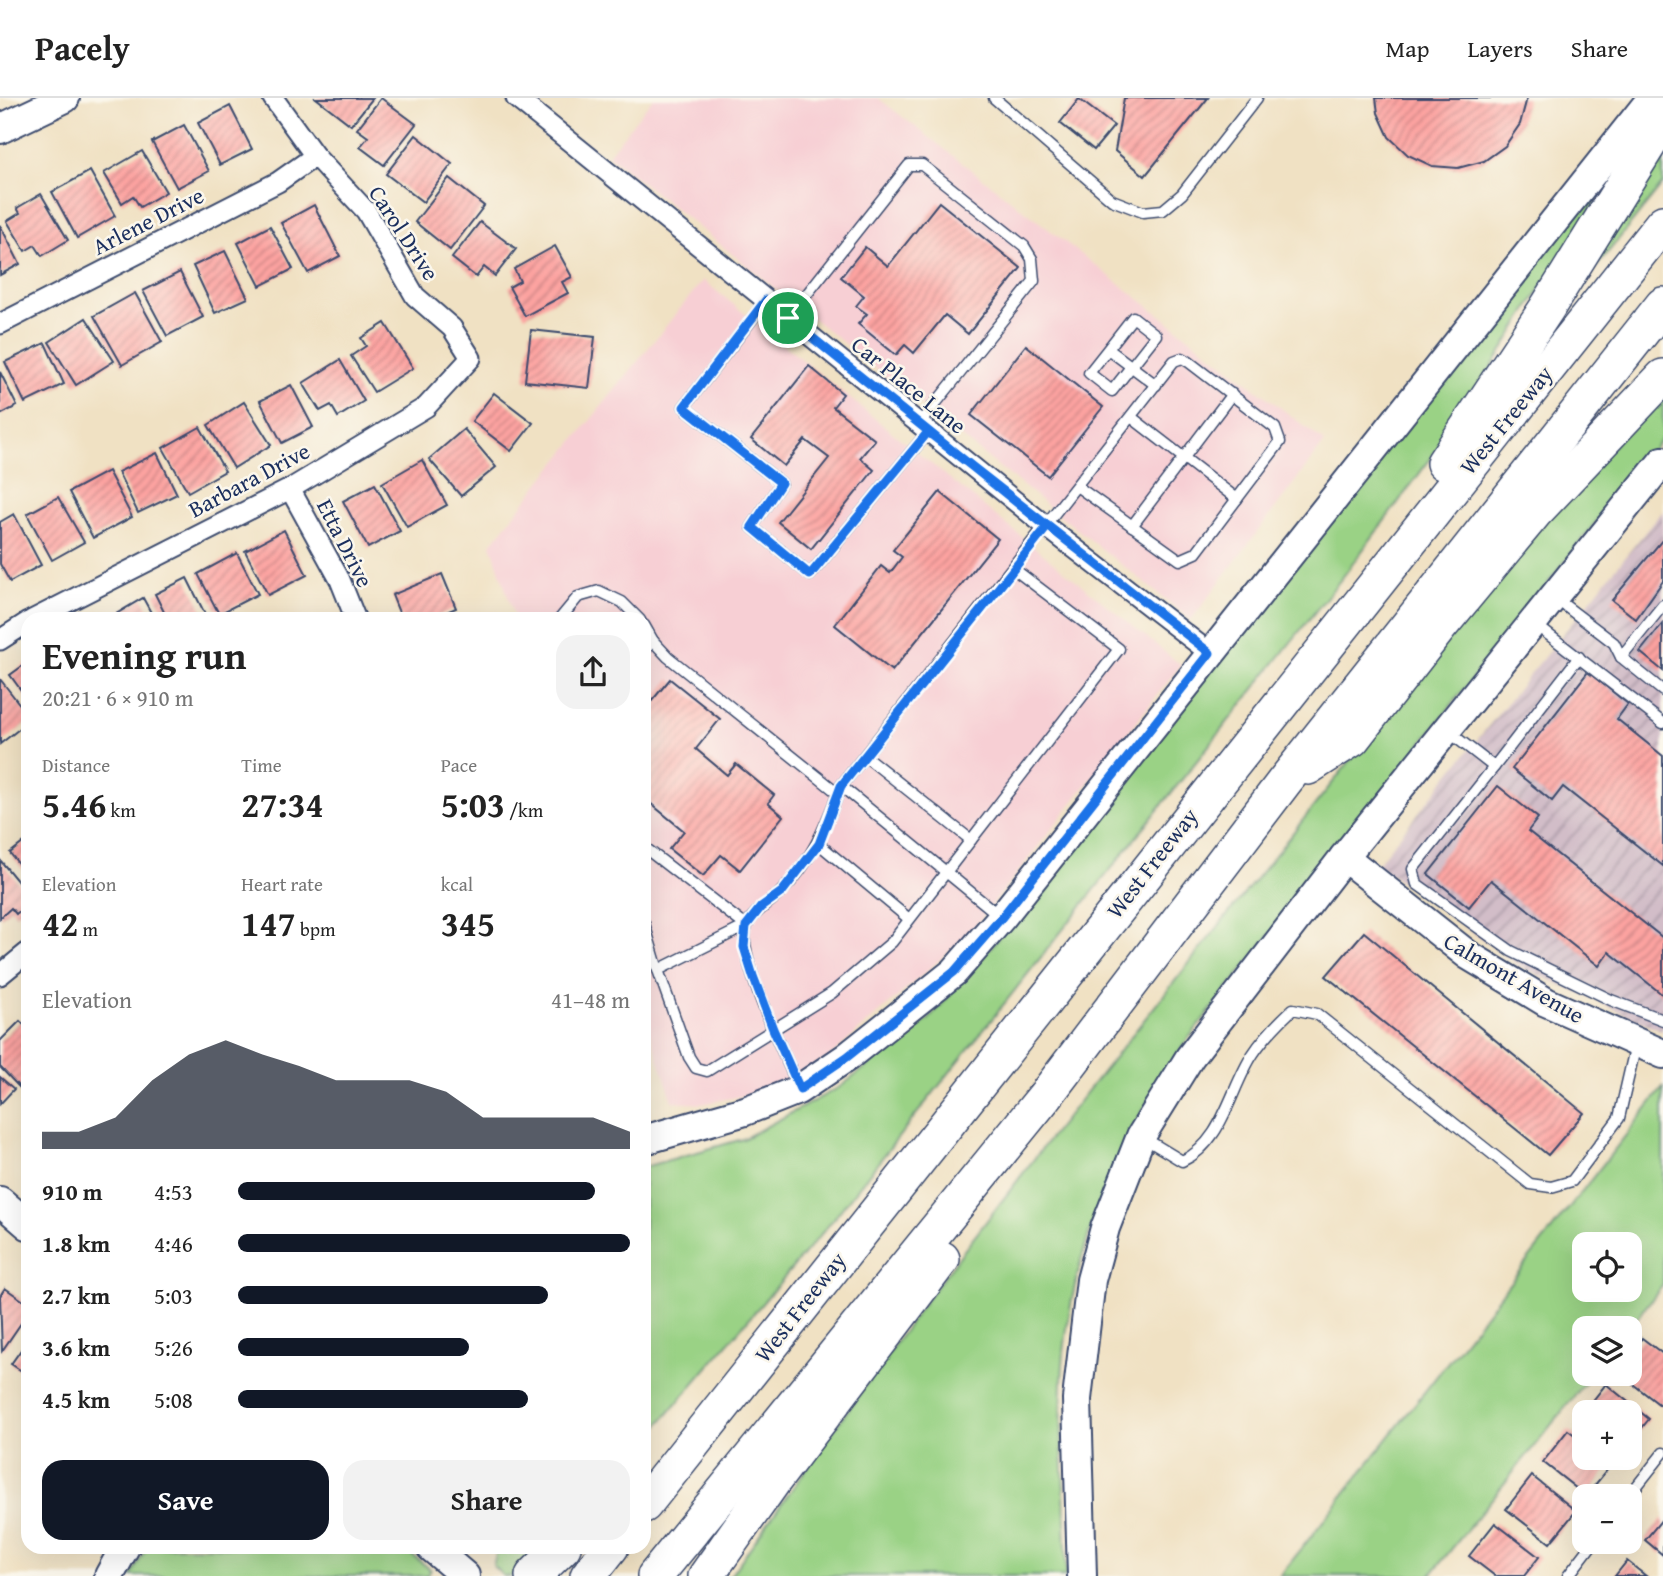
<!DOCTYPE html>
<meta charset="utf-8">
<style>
body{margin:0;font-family:"Gentium Book Plus",serif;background:#f2f2f2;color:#222;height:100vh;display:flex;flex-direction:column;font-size:26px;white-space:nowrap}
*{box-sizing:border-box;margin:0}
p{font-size:23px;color:#767676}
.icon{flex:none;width:38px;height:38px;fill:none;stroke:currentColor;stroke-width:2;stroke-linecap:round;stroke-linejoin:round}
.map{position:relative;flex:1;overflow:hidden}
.drawer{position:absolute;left:21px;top:514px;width:630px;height:942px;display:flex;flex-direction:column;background:#fff;border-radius:21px;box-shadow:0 7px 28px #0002}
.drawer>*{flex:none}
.controls{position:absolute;left:1572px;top:1134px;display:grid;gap:14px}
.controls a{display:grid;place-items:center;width:70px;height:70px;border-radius:14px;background:#fff;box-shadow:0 7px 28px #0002;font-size:35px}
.pin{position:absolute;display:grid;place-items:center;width:60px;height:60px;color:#fff;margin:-30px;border:4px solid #fff;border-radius:50%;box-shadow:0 2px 7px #0007}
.round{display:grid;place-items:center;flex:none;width:74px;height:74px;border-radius:21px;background:#f2f2f2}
.summary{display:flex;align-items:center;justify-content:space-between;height:119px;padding:0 21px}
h1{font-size:38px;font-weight:700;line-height:52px}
.figures{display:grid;grid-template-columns:repeat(3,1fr);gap:10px;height:119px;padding:7px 21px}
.figures div{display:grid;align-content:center}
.figures b{font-size:35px;font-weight:700}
.figures small{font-size:19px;font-weight:400}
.figures p{font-size:19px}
.chart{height:196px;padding:14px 21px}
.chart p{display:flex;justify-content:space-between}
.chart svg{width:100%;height:126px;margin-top:7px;fill:#111827;opacity:.7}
.action{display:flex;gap:14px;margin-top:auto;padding:14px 21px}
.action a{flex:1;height:80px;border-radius:21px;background:#111827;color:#fff;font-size:28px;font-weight:700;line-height:80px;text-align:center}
.action a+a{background:#f2f2f2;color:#222}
ul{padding:0 21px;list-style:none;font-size:23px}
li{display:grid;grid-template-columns:112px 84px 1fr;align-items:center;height:52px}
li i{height:18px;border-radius:9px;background:#111827}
header{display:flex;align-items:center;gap:42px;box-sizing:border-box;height:98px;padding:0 35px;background:#fff;border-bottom:2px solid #e0e0e0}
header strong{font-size:33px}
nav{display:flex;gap:38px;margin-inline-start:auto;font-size:24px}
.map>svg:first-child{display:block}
</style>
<header>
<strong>Pacely</strong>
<nav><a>Map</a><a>Layers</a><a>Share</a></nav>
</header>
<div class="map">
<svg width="1663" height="1478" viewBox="0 0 1663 1478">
<defs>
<pattern id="industrial-furrows" width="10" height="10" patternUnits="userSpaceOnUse" patternTransform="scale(1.75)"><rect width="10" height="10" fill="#d2bdc8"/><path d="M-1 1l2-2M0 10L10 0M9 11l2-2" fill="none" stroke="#aa9aa6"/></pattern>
<pattern id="building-hatch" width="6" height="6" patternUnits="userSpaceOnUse" patternTransform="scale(1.75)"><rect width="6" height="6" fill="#fda3a0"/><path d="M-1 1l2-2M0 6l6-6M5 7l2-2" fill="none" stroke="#cc8586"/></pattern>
</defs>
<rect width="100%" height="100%" fill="#fbf7ec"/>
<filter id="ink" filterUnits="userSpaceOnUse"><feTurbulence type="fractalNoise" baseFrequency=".0143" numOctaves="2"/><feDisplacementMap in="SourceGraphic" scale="14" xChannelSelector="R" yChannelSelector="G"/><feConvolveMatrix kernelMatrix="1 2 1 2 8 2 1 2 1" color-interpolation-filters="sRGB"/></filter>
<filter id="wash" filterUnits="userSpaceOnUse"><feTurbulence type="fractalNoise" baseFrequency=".00686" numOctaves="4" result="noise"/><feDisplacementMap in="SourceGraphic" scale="28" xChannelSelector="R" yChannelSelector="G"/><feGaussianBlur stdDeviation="1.57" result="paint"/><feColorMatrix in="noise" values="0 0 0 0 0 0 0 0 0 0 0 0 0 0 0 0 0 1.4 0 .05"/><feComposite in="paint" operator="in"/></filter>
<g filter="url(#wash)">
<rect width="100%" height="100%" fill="#f0e1c3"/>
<g fill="#f7cfd4">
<path d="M653 0H878L1325 344 1191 522 608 57Z"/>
<path d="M703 182 1181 567 969 836 828 960 772 992 702 1006 673 1004 644 918V522L515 521 491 446Z"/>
</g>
<path fill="url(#industrial-furrows)" d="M1663 412V933L1521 869 1377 766Z"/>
<g fill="#9ad285" stroke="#5a8072" stroke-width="2" fill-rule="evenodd">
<path d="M1644 26 1454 329 1345 476 827 1129 644 1344V1069L743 1041 840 989 929 921 983 859Z"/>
<path d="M1663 51V86L1551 225Z"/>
<path d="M1663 291V339L1188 941C1122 1034 1076 1140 1064 1254 1057 1328 1067 1404 1066 1478H730L929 1198 1047 1044 1504 469Z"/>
<path d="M1663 990V1187L1629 1230H1584V1276H1592L1430 1478H1280ZM1629 1146V1192H1584V1146Z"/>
<path d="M147 1449H402L431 1472 426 1478H131Z"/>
<path d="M498 1449H541L513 1478H503L493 1468Z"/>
</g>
<g id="blocks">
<g fill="url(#building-hatch)">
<path d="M316 0H373L351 27Z"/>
<path d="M381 0 416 26 384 67 360 49 368 39 357 31Z"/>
<path d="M1124 0H1208L1145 78 1115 53Z"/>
<path d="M1376 0H1527L1520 26 1505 48 1484 63 1458 70 1432 68 1408 57 1389 39 1378 15Z"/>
<path d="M1079 1 1114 28 1094 52 1060 25Z"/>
<path d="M230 8 252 51 220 67 198 25Z"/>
<path d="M184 27 209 73 177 90 152 44Z"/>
<path d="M416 37 452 66 423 104 386 76Z"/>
<path d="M142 53 166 94 140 109 133 98 122 105 104 75Z"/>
<path d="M90 73 115 118 77 140 52 94Z"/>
<path d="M449 80 484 108 450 152 415 124Z"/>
<path d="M41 96 68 142 42 158 35 147 25 153 7 123 20 115 17 110Z"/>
<path d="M939 104 1021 170 968 236 945 217 914 255 905 247 896 257 858 226 867 216 856 208 864 198 841 179 865 149 888 168Z"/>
<path d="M314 107 340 158 308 175 281 125Z"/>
<path d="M480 124 516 151 495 178 484 169 476 179 452 160Z"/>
<path d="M0 127 20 166 0 177Z"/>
<path d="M270 128 293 171 260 188 238 145Z"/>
<path d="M555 148 572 179 562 184 568 195 525 218 509 189 520 183 514 171Z"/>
<path d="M225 153 248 200 215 215 193 168Z"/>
<path d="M180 174 203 219 167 238 143 193Z"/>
<path d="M135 195 162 244 122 267 94 218Z"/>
<path d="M86 220 114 263 76 287 49 244Z"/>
<path d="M385 225 413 270 374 294 351 258 366 248 361 240Z"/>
<path d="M531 232 595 239 589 290 525 283Z"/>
<path d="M45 245 64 286 25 305 5 264Z"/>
<path d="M1026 247 1103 309 1048 378 971 317Z"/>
<path d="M340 262 364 303 338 319 331 307 320 313 303 285Z"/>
<path d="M809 268 843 296 833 309 875 342 860 360 874 372 811 451 778 424 829 360 805 342 784 368 751 341Z"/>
<path d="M0 274 17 308 0 317Z"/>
<path d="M291 287 313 329 282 345 260 303Z"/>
<path d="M494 295 533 325 511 353 472 323Z"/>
<path d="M244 304 271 347 234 370 208 327Z"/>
<path d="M200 329 225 373 188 394 163 350Z"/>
<path d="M464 331 496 369 461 398 429 361Z"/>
<path d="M157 355 177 396 138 415 118 374Z"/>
<path d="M422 362 447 407 407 429 382 385Z"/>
<path d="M108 373 132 419 93 440 69 394Z"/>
<path d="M375 386 400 433 368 450 343 403Z"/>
<path d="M940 394 998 441 892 573 835 527 881 468 890 475 902 459 893 452Z"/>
<path d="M58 399 84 444 52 462 27 416Z"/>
<path d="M14 416 41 467 10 484 0 466V424Z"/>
<path d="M284 432 307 477 268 497 245 453Z"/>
<path d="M1663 441V483L1636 521 1612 502Z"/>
<path d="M237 455 258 496 219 516 198 476Z"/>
<path d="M442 476 456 510 428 522H402L392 497Z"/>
<path d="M187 480 208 522H168L155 496Z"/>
<path d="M143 500 155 522H106Z"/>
<path d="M1663 525V573L1640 554Z"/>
<path d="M28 564V602L10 577Z"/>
<path d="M1588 574 1628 606 1617 621 1663 658V768L1563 689 1552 703 1512 671Z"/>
<path d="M0 581 28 617V624L0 646Z"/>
<path d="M670 581 720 621 696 651 727 677 736 666 774 697 768 705 783 718 740 772 721 757 703 778 669 751 684 733 644 700V599L651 604Z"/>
<path d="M1498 688 1538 720 1528 733 1663 840V897L1609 854 1599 868 1491 782 1469 809 1428 776Z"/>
<path d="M28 741V778L10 755Z"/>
<path d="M0 762 28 796V806L16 816 11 810 0 820Z"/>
<path d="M1364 834 1584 1015 1548 1057 1326 878Z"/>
<path d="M20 923 28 931V982L20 990 0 969V943Z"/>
<path d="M0 979 14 991 0 1006Z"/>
<path d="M5 1190 28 1206V1215L2 1253 0 1198Z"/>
<path d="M1642 1240 1663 1256V1303L1660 1307 1620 1276H1629V1257Z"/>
<path d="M28 1242V1270L25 1275 11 1266Z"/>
<path d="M1606 1286 1649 1321 1629 1346V1314H1584V1322L1580 1319Z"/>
<path d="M1568 1332 1584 1344V1360H1604L1612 1366 1586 1398 1543 1364Z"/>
<path d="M1532 1378 1576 1413 1550 1445 1506 1411Z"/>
<path d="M1663 1420V1457L1645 1442Z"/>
<path d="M1495 1425 1539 1459 1524 1478H1495L1469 1458Z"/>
<path d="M1627 1463 1646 1478H1615Z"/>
</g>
</g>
</g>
<g filter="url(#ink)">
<use href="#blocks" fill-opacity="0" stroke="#3b4a6d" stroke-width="2"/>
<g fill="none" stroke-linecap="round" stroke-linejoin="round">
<g stroke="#3b4a6d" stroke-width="13">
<g id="lane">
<path d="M994 0 1112 102 1143 114 1163 112 1182 96 1257 0"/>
<path d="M766 203 684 309 781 385 752 429 810 477 928 334"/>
<path d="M788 220 909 67H922L1024 148 1032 161 1034 183 919 326"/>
<path d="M1108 251 1089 275 1112 293 1156 237 1133 219 1108 251 1156 287"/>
<path d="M1131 319 1237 401"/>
<path d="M1132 428 1232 296"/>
<path d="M1555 500 1614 545 1621 559 1663 593"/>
<path d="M559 522 578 499 599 493 622 504 640 522"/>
<path d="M644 527 653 543 644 553"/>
<path d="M1536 527 1663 625"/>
<path d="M653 543 668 559 838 695"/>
<path d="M1621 559 1663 507"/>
<path d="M1449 634 1494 669 1413 771 1417 786 1511 853 1611 902 1663 922"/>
<path d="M1494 669 1579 559"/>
<path d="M971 742 1119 551 1014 471"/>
<path d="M819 746 909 821"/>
<path d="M644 749 746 828 658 872 689 959 696 970 707 973 832 895 892 844 971 742 865 658"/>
<path d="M1001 819 841 688 1174 263 1182 260 1189 264 1275 330 1280 344 1196 455 1180 462 1078 389"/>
<path d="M644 825 658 872"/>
<path d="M798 987C785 958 734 854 747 827 755 812 770 805 781 794 812 764 826 727 841 688"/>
<path d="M1144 1040 1182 1063C1223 1045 1230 991 1253 956 1264 939 1278 925 1293 911L1317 916 1530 1086 1551 1089 1572 1083 1619 1020 1636 946"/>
<path d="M1629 1398 1663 1355"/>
<path d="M1568 1478 1594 1444"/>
</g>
</g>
<g stroke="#3b4a6d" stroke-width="23">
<g id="street">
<path d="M516 0 1047 429 1210 555"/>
<path d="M0 226 278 84 315 58"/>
<path d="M290 391 340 482 356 522"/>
<path d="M32 522 290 391 426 309 471 260 452 230 415 198 366 113 315 58 273 0"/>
<path d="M0 542 28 524"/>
<path d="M0 877 28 854"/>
</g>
</g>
<g stroke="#3b4a6d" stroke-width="32">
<g id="secondary">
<path d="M0 31 65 0"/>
<path d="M1344 759 1468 857 1546 904 1663 956"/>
<path d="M644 1042 745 1013 798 992 847 959 954 874 1002 819 1652 0"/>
<path d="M0 1103 28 1127"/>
<path d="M431 1449 465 1478"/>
<path d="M109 1478 125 1449"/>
<path d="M1082 1478 1077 1301 1091 1182 1105 1130 1141 1038 1190 959 1344 759 1663 363"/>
</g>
</g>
<g stroke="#3b4a6d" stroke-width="38">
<g id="highway">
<path d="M1444 365 1547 210 1663 23"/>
<path d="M1308 669 1352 641 1441 527 1534 415 1663 279"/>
<path d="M644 1407 1663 125"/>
<path d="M533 1478 563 1449"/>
<path d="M588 1478 611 1449"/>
<path d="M655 1478 1046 997 1284 684 1663 207"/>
<path d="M706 1478 774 1382 942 1161"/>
</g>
</g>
<use href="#lane" stroke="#fff" stroke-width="10"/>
<use href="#street" stroke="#fff" stroke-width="19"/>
<use href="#secondary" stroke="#fff" stroke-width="28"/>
<use href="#highway" stroke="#fff" stroke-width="35"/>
</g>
</g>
<g fill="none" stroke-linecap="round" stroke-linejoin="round" filter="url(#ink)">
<g stroke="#fff" stroke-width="14">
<path id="route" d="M788 220 1047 429 841 688 819 746 782 794 761 809 746 828 744 849 753 878 773 931 800 991 847 959 954 874 1002 819 1210 555 928 334 810 477 752 429 781 385 684 309 766 202 788 220"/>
</g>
<use href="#route" stroke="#1a73e8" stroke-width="9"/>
</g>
<g text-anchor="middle" stroke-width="5" stroke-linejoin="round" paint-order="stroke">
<g font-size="23" fill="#1b2f5e" stroke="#fbf7ec">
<text transform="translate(148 123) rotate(-27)" y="8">Arlene Drive</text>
<text transform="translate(404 135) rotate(57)" y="8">Carol Drive</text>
<text transform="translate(909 287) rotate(39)" y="8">Car Place Lane</text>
<text transform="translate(1506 322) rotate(-51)" y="8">West Freeway</text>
<text transform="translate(249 382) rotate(-28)" y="8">Barbara Drive</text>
<text transform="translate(345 445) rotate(63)" y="8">Etta Drive</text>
<text transform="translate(1152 765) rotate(-52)" y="8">West Freeway</text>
<text transform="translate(1514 880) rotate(30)" y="8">Calmont Avenue</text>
<text transform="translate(800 1209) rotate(-52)" y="8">West Freeway</text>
</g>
</g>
</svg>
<div class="controls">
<a><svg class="icon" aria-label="locate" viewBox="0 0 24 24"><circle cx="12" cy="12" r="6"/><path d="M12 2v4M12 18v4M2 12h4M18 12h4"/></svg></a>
<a><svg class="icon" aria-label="layers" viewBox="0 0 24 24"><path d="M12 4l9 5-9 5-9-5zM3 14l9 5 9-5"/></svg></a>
<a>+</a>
<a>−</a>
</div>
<div class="pin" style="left:788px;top:220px;background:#1e9e55"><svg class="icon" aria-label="arrive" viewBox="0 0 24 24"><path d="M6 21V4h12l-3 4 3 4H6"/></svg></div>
<section class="drawer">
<div class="summary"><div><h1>Evening run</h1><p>20:21 · 6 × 910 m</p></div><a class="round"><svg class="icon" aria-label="share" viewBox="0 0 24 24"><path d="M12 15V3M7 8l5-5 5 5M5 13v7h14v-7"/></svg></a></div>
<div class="figures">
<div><p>Distance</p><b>5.46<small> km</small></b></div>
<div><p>Time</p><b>27:34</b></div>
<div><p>Pace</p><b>5:03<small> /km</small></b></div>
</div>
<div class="figures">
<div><p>Elevation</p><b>42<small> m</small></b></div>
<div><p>Heart rate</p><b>147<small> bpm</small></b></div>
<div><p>kcal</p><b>345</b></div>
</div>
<div class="chart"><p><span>Elevation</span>41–48 m</p>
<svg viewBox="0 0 160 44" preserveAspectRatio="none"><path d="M0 44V38L10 38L20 33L30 20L40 11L50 6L60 11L70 15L80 20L90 20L100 20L110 24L120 33L130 33L140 33L150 33L160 38V44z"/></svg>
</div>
<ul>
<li><b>910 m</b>4:53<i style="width:91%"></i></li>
<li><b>1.8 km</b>4:46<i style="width:100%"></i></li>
<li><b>2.7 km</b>5:03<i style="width:79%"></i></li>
<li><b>3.6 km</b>5:26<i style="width:59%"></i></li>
<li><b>4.5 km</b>5:08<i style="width:74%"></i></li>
</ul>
<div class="action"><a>Save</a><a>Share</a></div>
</section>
</div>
